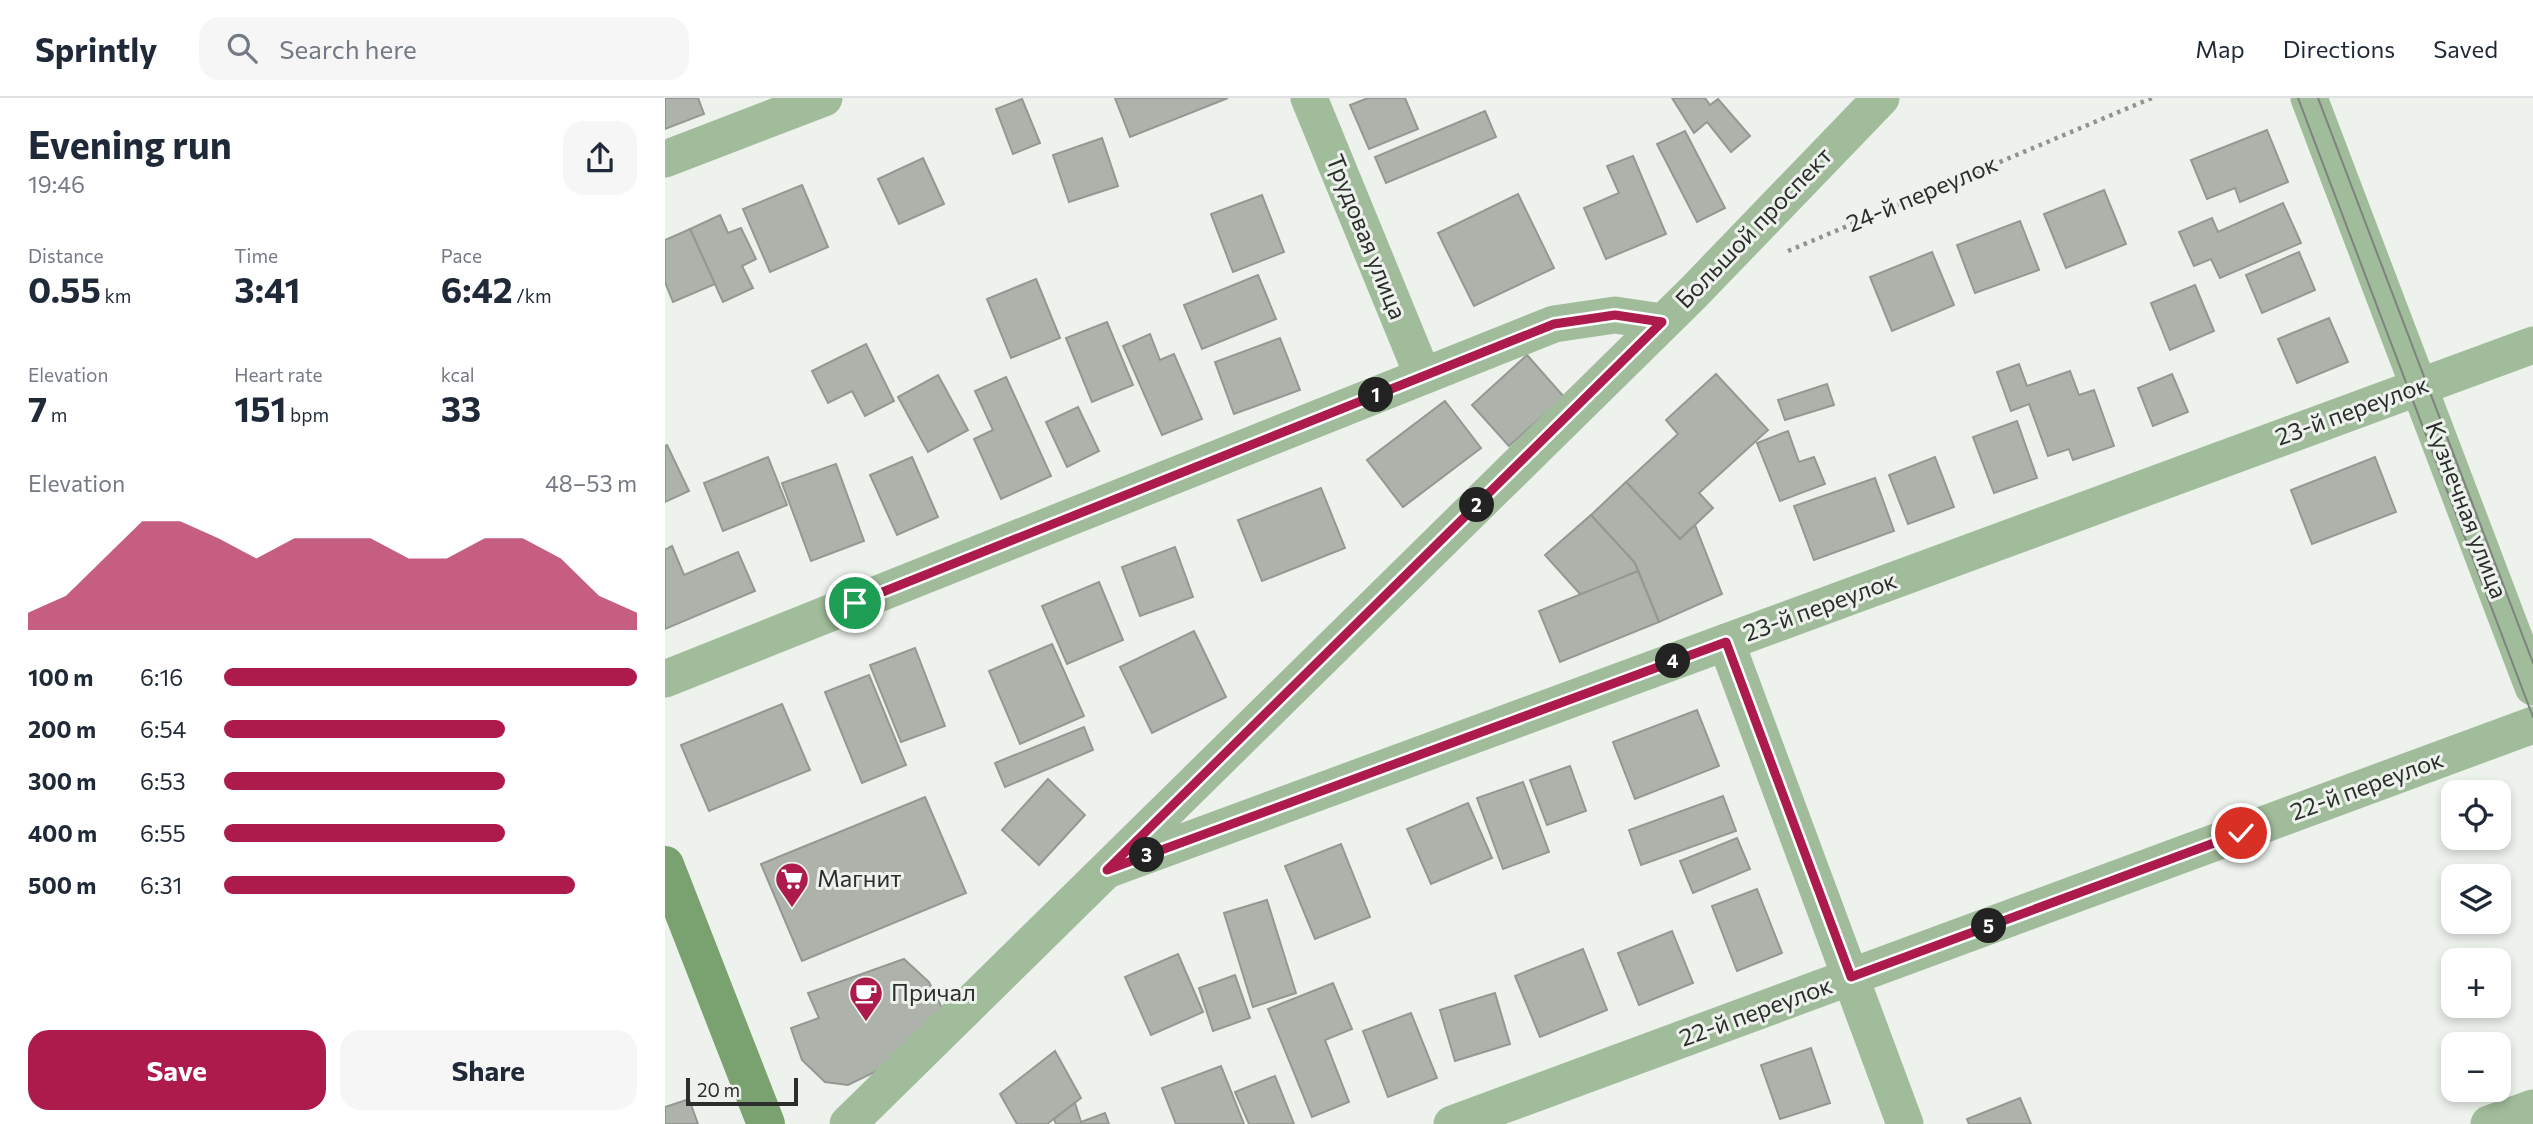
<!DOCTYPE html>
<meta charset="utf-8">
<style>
body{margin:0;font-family:Commissioner,sans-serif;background:#f6f6f7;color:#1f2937;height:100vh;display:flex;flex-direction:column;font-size:26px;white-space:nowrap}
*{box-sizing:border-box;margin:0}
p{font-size:23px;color:#747a83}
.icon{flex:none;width:38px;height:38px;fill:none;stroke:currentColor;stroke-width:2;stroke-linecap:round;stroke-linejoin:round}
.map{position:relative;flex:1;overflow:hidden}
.panel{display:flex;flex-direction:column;background:#fff;width:665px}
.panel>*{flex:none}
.fabs{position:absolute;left:1776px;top:682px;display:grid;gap:14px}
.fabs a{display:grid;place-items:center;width:70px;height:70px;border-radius:14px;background:#fff;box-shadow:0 4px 10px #0003;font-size:35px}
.scale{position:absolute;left:21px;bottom:18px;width:112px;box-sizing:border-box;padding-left:7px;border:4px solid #2b2e2b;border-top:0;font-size:19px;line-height:24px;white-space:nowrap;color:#2b2e2b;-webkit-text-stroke:5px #edf3ec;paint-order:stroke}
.pin{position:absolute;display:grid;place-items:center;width:60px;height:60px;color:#fff;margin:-30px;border:4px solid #fff;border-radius:50%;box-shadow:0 2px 7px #0007}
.km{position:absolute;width:35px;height:35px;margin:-18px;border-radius:50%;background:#222;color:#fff;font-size:19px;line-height:35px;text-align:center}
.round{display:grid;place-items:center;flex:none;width:74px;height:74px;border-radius:21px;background:#f6f6f7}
.headline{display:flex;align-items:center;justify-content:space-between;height:119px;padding:0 28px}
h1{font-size:38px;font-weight:700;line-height:52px}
.metrics{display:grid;grid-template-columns:repeat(3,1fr);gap:10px;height:119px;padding:7px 28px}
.metrics div{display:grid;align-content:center}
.metrics b{font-size:35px;font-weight:700}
.metrics small{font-size:19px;font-weight:400}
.metrics p{font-size:19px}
.chart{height:196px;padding:14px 28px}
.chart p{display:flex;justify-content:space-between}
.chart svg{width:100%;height:126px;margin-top:7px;fill:#ad1b4d;opacity:.7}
.button{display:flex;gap:14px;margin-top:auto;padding:14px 28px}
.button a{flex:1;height:80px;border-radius:21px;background:#ad1b4d;color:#fff;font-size:28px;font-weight:700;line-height:80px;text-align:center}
.button a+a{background:#f6f6f7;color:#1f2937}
ul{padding:0 28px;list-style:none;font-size:23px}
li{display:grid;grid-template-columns:112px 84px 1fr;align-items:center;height:52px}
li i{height:18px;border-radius:9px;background:#ad1b4d}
header{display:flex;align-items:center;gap:42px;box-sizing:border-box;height:98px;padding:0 35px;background:#fff;border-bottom:2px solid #e0e1e3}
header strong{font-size:33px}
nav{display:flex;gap:38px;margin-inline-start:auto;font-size:24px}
.search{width:490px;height:63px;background:#f6f6f7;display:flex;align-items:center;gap:18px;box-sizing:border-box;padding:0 24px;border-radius:21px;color:#747a83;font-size:26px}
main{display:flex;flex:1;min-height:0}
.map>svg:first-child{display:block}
</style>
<header>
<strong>Sprintly</strong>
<div class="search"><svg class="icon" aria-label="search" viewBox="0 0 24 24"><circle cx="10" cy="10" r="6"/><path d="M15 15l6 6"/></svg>Search here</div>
<nav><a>Map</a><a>Directions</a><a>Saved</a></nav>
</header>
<main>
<section class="panel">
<div class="headline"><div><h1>Evening run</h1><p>19:46</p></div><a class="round"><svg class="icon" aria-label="share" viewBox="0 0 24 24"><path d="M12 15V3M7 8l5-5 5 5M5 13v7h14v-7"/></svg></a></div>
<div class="metrics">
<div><p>Distance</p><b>0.55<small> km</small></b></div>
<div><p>Time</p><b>3:41</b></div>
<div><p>Pace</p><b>6:42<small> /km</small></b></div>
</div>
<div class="metrics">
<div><p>Elevation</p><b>7<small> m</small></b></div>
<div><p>Heart rate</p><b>151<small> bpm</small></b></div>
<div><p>kcal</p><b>33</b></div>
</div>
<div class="chart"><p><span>Elevation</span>48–53 m</p>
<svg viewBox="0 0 160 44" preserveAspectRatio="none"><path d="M0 44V38L10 32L20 19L30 6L40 6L50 12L60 19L70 12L80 12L90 12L100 19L110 19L120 12L130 12L140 19L150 32L160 38V44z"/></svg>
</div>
<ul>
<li><b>100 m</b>6:16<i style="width:100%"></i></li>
<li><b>200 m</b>6:54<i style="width:68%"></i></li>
<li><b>300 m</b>6:53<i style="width:68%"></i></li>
<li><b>400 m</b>6:55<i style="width:68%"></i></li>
<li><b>500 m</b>6:31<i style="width:85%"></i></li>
</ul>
<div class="button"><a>Save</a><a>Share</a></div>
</section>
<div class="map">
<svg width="1868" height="1026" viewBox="0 0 1868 1026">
<rect width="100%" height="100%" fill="#edf3ec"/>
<g fill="#adb3ab" stroke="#939992" stroke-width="2">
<path d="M0 0H33L39 16 0 31Z"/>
<path d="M450 0H563L465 39Z"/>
<path d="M703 0H740L753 31 704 51 685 7Z"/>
<path d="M1007 0H1040L1045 7 1053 1 1085 38 1066 54 1042 24 1029 35Z"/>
<path d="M357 1 375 45 348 56 331 11Z"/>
<path d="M820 13 831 39 721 85 710 59Z"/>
<path d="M1602 32 1623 84 1575 104 1570 90 1542 101 1526 62Z"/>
<path d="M1020 33 1060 110 1032 124 992 46Z"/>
<path d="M437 40 453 88 404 104 388 57Z"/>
<path d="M968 58 1001 136 941 161 919 110 954 95 942 68Z"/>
<path d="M258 60 279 106 234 126 213 81Z"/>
<path d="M137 87 163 149 105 174 78 111Z"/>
<path d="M1439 92 1461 146 1401 170 1379 116Z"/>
<path d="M853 96 889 170 809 208 773 135Z"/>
<path d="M597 97 619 154 568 174 546 116Z"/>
<path d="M1618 105 1636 145 1555 180 1546 161 1529 168 1514 134 1547 120 1553 134Z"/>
<path d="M55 117 63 135 76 130 91 161 77 168 88 190 58 204 25 131Z"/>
<path d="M1355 123 1374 172 1310 195 1292 147Z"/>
<path d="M25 131 50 186 8 204 0 184V142Z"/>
<path d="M1267 154 1289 207 1227 233 1205 179Z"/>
<path d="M1634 154 1650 192 1597 215 1581 177Z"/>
<path d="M593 177 611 221 537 251 519 207Z"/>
<path d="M371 181 395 240 346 260 322 201Z"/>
<path d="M1530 187 1549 233 1505 252 1486 205Z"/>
<path d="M1664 220 1683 264 1632 285 1613 241Z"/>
<path d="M442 224 468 287 427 304 401 240Z"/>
<path d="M485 236 495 262 509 256 537 321 497 337 458 248Z"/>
<path d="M615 240 635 292 569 316 550 264Z"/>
<path d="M201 246 229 303 200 318 187 293 163 305 147 273Z"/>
<path d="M862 257 899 299 844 348 807 307Z"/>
<path d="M1354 266 1362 288 1405 273 1414 297 1429 292 1449 348 1408 362 1404 351 1383 358 1364 306 1346 313 1332 274Z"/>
<path d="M1051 276 1103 332 1034 395 1048 410 1015 441 961 384 1013 336 1001 322Z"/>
<path d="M1507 276 1523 314 1488 328 1473 290Z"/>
<path d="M273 277 303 332 263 354 233 299Z"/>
<path d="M341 279 386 378 336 401 309 341 328 332 310 293Z"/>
<path d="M1162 286 1169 307 1120 322 1113 302Z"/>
<path d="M780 303 816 350 738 409 702 362Z"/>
<path d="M413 309 434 353 402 369 381 324Z"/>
<path d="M1352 323 1372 380 1329 395 1308 339Z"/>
<path d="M1123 333 1134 364 1149 359 1160 386 1115 403 1092 345Z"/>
<path d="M2 347 24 393 0 404V348Z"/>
<path d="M103 359 122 407 58 433 39 385Z"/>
<path d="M247 359 273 419 232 437 205 377Z"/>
<path d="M1270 359 1289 409 1243 426 1224 377Z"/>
<path d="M1710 359 1731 414 1647 446 1626 392Z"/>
<path d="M171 366 199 443 146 463 117 385Z"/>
<path d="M1210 380 1229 433 1149 462 1129 408Z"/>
<path d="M961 384 1015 441 1030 427 1057 496 994 524 970 465 926 417Z"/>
<path d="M656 390 680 450 597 483 573 422Z"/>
<path d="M926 417 970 465 973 473 916 497 880 457Z"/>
<path d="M7 448 19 477 73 454 90 493 0 531V452Z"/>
<path d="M510 449 528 499 475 518 457 469Z"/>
<path d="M973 473 994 524 895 564 874 513Z"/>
<path d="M434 484 458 542 402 566 377 508Z"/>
<path d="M529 533 561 599 487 635 455 569Z"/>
<path d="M387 546 419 618 355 646 324 573Z"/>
<path d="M250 550 280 628 236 644 205 567Z"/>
<path d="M204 577 241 667 197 685 160 594Z"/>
<path d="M117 606 145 672 44 713 16 647Z"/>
<path d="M1032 612 1054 668 970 701 948 644Z"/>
<path d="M419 629 428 652 340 689 330 665Z"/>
<path d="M905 668 921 713 882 727 865 682Z"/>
<path d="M383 681 420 717 374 767 337 732Z"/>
<path d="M858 684 884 754 838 771 812 700Z"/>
<path d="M1058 698 1071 733 976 767 964 732Z"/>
<path d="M260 699 301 795 137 863 96 766Z"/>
<path d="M803 705 827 760 766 786 742 731Z"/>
<path d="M1072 740 1085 771 1028 795 1015 763Z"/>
<path d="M676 746 705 819 650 841 620 768Z"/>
<path d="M1092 791 1117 855 1072 873 1047 808Z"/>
<path d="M602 802 631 895 588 909 559 815Z"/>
<path d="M1007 833 1028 885 974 907 953 855Z"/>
<path d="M918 851 942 912 875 939 850 878Z"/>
<path d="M513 856 538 914 486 937 460 879Z"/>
<path d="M239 861 264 884 277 910 214 972 183 987 160 984 137 962 126 930 154 920 143 895Z"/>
<path d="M570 877 585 920 548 933 534 890Z"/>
<path d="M668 885 687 931 660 942 684 1004 647 1019 603 911Z"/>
<path d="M830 895 845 946 790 963 775 912Z"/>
<path d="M746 915 772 980 723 999 698 933Z"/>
<path d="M1146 950 1165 1005 1115 1021 1096 967Z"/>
<path d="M390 953 416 1000 382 1026H352L335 996Z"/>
<path d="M556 968 579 1026H511L497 990Z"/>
<path d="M610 978 629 1026H584L570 994Z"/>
<path d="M1355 1000 1366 1026H1304L1302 1021Z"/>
<path d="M24 1001 33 1026H0V1009Z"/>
<path d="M410 1005 416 1024 440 1015 444 1026H391L389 1021Z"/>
</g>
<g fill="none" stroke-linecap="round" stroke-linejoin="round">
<path stroke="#90948f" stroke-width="4.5" stroke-dasharray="3.5 5" stroke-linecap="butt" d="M1123 153 1487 0"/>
<g stroke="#a1bc9b" stroke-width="37">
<path d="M644 0 758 278"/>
<path d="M1644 0 1868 589"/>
<path d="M0 61 159 0"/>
<path d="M1061 544 1240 1026"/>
<path d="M0 581 889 226 950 217 997 224"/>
<path d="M442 772 1868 247"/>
<path d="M183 1026 1029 194 1216 0"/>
<path d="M787 1026 1868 627"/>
<path d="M1824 1026 1868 1010"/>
</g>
<path stroke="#79a270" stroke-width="38" d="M0 767 101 1026"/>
<g stroke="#7e837e" stroke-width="2">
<path d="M1633 0 1868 619"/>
<path d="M1653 0 1868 565"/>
</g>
</g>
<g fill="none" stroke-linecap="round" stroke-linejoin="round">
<g stroke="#fff" stroke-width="14">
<path id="route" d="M190 505 889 226 950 217 997 224 442 772 1061 544 1186 879 1576 735"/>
</g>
<use href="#route" stroke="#ad1b4d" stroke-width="9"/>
</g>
<defs>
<g id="supermarket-pin" transform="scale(1.75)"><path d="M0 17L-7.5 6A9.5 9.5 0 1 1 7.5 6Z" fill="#ad1b4d" stroke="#edf3ec"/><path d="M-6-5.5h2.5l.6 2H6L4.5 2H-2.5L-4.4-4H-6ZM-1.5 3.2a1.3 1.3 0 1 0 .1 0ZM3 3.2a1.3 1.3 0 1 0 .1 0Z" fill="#fff"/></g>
<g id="cafe-pin" transform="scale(1.75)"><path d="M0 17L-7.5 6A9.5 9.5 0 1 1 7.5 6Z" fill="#ad1b4d" stroke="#edf3ec"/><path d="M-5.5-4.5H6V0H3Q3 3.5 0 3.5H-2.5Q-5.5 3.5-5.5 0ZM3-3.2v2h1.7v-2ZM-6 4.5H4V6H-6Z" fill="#fff"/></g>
</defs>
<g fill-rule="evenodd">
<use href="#supermarket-pin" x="127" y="781"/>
<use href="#cafe-pin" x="201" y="895"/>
</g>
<g text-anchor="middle" stroke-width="6" stroke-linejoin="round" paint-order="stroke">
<g font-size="24" fill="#2b2e2b" stroke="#edf3ec">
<text transform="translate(1257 96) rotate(-23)" y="8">24-й переулок</text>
<text transform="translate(1089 130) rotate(-46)" y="8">Большой проспект</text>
<text transform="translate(701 139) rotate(68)" y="8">Трудовая улица</text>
<text transform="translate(1687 313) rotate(-20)" y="8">23-й переулок</text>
<text transform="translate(1801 412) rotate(69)" y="8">Кузнечная улица</text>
<text transform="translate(1155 509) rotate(-20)" y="8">23-й переулок</text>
<text transform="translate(1702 688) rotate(-20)" y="8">22-й переулок</text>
<text transform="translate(1091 914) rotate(-20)" y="8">22-й переулок</text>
</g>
<g font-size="24" fill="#2b2e2b" stroke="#edf3ec" text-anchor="start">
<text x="152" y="789">Магнит</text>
<text x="226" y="903">Причал</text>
</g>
</g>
</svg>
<div class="fabs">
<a><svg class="icon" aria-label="locate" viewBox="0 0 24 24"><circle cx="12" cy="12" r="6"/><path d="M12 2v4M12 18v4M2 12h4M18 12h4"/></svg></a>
<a><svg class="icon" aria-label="layers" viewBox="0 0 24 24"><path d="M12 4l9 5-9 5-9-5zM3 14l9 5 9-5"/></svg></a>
<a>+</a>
<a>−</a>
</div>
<div class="scale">20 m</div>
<div class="pin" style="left:190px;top:505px;background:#1e9e55"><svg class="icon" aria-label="arrive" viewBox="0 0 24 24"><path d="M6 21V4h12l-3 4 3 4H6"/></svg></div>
<div class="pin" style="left:1576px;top:735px;background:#d93025"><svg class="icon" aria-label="check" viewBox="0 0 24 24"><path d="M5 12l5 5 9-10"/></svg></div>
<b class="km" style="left:711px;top:297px">1</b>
<b class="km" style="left:812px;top:407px">2</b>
<b class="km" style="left:482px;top:757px">3</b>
<b class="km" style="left:1008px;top:563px">4</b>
<b class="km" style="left:1324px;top:828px">5</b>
</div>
</main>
